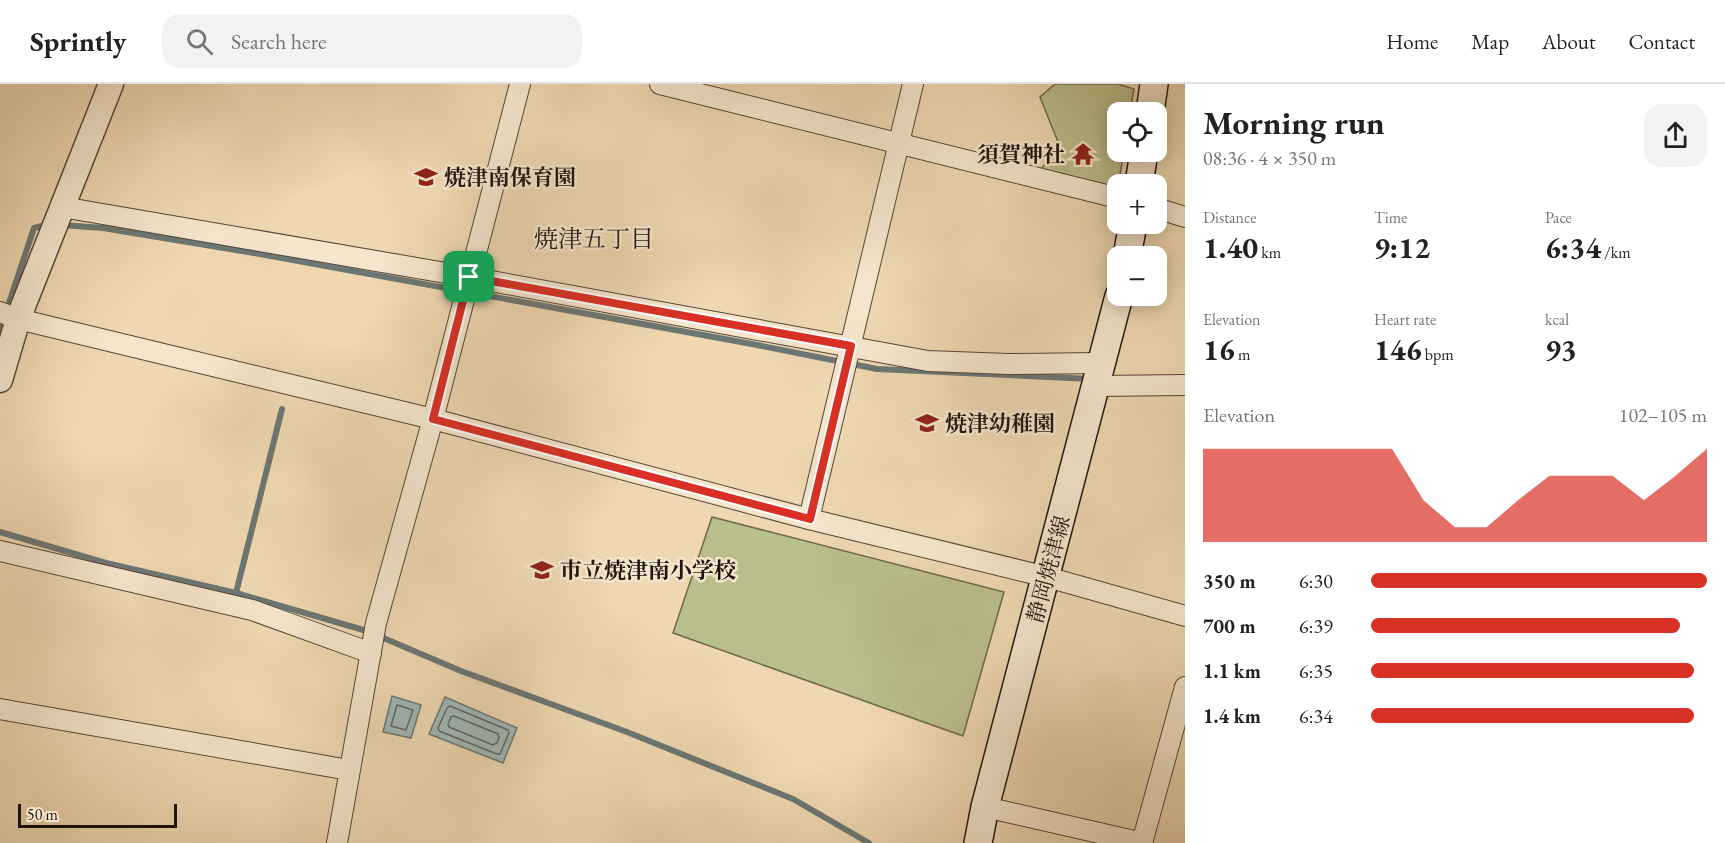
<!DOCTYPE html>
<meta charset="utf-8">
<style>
body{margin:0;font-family:"EB Garamond","Noto Serif JP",serif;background:#f2f2f2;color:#222;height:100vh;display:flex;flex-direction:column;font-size:22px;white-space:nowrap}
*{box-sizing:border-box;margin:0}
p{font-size:20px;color:#767676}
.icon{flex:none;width:33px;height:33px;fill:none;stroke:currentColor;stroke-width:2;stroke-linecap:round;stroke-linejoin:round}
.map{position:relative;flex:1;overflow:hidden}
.drawer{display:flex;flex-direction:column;background:#fff;width:540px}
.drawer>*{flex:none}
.buttons{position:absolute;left:1107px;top:18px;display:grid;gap:12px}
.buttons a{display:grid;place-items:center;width:60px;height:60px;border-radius:12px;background:#fff;box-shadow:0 3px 15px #0003;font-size:30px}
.scale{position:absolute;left:18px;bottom:15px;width:159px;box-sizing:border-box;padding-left:6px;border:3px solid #20140f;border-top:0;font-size:16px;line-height:21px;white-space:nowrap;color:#20140f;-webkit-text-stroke:4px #f4e5cc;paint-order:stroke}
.pin{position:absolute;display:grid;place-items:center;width:51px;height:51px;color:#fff;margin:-26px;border-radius:12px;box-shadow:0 3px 9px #0006}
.round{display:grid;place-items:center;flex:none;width:63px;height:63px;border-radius:18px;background:#f2f2f2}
.head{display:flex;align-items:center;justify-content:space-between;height:102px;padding:0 18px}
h1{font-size:33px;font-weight:700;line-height:45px}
.figures{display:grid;grid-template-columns:repeat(3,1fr);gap:9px;height:102px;padding:6px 18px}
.figures div{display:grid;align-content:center}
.figures b{font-size:30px;font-weight:700}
.figures small{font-size:16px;font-weight:400}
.figures p{font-size:16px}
.chart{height:168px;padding:12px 18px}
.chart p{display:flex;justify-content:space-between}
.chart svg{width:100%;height:108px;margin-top:6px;fill:#d93025;opacity:.7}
ul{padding:0 18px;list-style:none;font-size:20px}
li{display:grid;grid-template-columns:96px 72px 1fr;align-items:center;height:45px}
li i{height:15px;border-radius:8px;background:#d93025}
header{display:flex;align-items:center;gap:36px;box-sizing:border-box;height:84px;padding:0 30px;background:#fff;border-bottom:2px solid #e0e0e0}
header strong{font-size:28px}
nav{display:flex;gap:33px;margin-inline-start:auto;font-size:21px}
.search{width:420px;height:54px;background:#f2f2f2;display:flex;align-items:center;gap:15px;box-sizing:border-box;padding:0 21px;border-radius:18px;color:#767676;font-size:22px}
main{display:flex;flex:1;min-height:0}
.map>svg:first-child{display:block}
</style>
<header>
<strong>Sprintly</strong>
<div class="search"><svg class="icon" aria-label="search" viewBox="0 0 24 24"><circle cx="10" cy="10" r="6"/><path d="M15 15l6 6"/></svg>Search here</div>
<nav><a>Home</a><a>Map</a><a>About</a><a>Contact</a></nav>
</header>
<main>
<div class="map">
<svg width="1185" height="759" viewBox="0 0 1185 759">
<rect width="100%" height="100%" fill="#eed7b1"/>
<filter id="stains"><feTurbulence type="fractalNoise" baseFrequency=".00333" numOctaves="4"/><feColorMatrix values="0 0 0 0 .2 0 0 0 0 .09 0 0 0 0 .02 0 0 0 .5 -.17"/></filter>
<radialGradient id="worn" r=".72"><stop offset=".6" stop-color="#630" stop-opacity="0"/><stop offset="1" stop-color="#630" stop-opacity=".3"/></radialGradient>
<g fill="#babe8a" stroke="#6d694c" stroke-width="1.5">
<path d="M1055 0H1118L1134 5 1130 28H1118V68H1124L1117 107 1040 86 1060 63 1040 13Z"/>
<path d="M712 433 1004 508 963 652 673 549Z"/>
</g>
<g fill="#9eb7b6" stroke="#6c7673" stroke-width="1.5">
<path d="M392 612 421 621 411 654 383 648Z"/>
<path d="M445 613 517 644 503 679 429 650Z"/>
</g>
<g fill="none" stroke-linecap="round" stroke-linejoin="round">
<g stroke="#5f6662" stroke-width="1.5">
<path d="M397 621 413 626 406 646 391 642Z"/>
<path d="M450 622 508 646 509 649 500 670H497L439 647 438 644 447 624Z"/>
<path d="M454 632 498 650 499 653 497 659 493 661 449 643 448 640 451 633Z"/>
</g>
<g stroke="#6c7673" stroke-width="6">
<path d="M62 141 103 144 254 169 752 260 877 285 1091 295"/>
<path d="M0 246 34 144 49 140"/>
<path d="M0 448 106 479 236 509 367 547 461 587 627 648 793 715 869 759"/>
<path d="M236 509 282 325"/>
</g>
<g stroke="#544538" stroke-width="22">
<g id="minor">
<path d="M660 0 1118 114"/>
<path d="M62 123 469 193 928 277 1008 280 1102 279"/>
<path d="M1156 124 1185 133"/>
<path d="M0 228 18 235 433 335 809 435 1047 493 1185 532"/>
<path d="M1096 302 1185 301"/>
<path d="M809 435 913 0"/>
<path d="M0 467 252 526 371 569"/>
<path d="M0 625 349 686"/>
<path d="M985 723 1143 759"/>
<path d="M337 759 376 539 433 335 520 0"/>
<path d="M1142 759 1185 603"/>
</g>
</g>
<g stroke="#544538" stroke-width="27">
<path id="tertiary" d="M0 296 18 235 111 0"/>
</g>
<g stroke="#20140f" stroke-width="30">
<g id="secondary">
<path d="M1150 28 1154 0"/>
<path d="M1139 100 1144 68"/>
<path d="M1127 172 1133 140"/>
<path d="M978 759 985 723 1119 212"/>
</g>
</g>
<use href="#minor" stroke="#f4e5cc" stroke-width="20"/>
<use href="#tertiary" stroke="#f4e5cc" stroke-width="24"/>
<use href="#secondary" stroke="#f4e5cc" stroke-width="27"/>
</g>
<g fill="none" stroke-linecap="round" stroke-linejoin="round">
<g stroke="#fff" stroke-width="12">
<path id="route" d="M469 193 851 262 810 435 433 335Z"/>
</g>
<use href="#route" stroke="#d93025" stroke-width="8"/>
</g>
<defs>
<g id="temple-bare" transform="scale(1.8)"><path d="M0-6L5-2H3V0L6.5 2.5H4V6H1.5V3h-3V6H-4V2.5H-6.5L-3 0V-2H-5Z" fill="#8f2418" stroke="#f4e5cc" stroke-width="2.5" paint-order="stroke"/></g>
<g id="school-bare" transform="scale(1.8)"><path d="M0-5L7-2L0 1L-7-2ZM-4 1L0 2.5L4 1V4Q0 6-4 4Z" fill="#8f2418" stroke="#f4e5cc" stroke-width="2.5" paint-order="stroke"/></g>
</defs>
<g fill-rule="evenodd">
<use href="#temple-bare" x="1083" y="70"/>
<use href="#school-bare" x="426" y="93"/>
<use href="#school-bare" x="927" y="339"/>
<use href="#school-bare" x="542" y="486"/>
</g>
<g text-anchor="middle" stroke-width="5" stroke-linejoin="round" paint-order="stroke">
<g font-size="22" font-weight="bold" fill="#20140f" stroke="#f4e5cc" text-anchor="start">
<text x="1065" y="78" text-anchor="end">須賀神社</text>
<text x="444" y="101">焼津南保育園</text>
<text x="945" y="347">焼津幼稚園</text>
<text x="560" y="494">市立焼津南小学校</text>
</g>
<g font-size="22" fill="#20140f" stroke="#f4e5cc">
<text transform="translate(1048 485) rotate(-75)" y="8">静岡焼津線</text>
</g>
<g font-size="24" fill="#20140f" stroke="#f4e5cc">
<text x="594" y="163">焼津五丁目</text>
</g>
</g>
<rect width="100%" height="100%" filter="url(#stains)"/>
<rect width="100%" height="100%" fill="url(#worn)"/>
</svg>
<div class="buttons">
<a><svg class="icon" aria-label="locate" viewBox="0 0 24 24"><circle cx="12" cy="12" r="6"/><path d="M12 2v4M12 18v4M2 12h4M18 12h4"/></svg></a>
<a>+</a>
<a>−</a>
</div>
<div class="scale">50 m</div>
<div class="pin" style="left:469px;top:193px;background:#1e9e55"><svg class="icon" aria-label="arrive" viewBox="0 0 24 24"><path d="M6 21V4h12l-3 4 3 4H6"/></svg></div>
</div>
<section class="drawer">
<div class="head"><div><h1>Morning run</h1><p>08:36 · 4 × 350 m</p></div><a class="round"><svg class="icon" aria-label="share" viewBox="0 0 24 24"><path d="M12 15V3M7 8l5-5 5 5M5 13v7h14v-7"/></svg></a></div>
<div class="figures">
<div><p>Distance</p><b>1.40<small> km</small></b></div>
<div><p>Time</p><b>9:12</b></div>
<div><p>Pace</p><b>6:34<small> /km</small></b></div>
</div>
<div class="figures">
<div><p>Elevation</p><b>16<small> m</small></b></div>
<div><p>Heart rate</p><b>146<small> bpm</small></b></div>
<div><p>kcal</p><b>93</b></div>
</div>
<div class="chart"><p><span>Elevation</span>102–105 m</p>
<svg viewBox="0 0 160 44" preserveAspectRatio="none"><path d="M0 44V6L10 6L20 6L30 6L40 6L50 6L60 6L70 27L80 38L90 38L100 27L110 17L120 17L130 17L140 27L150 17L160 6V44z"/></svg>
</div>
<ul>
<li><b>350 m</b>6:30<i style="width:100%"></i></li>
<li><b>700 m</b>6:39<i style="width:92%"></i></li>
<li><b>1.1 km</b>6:35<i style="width:96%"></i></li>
<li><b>1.4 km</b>6:34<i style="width:96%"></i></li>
</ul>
</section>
</main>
